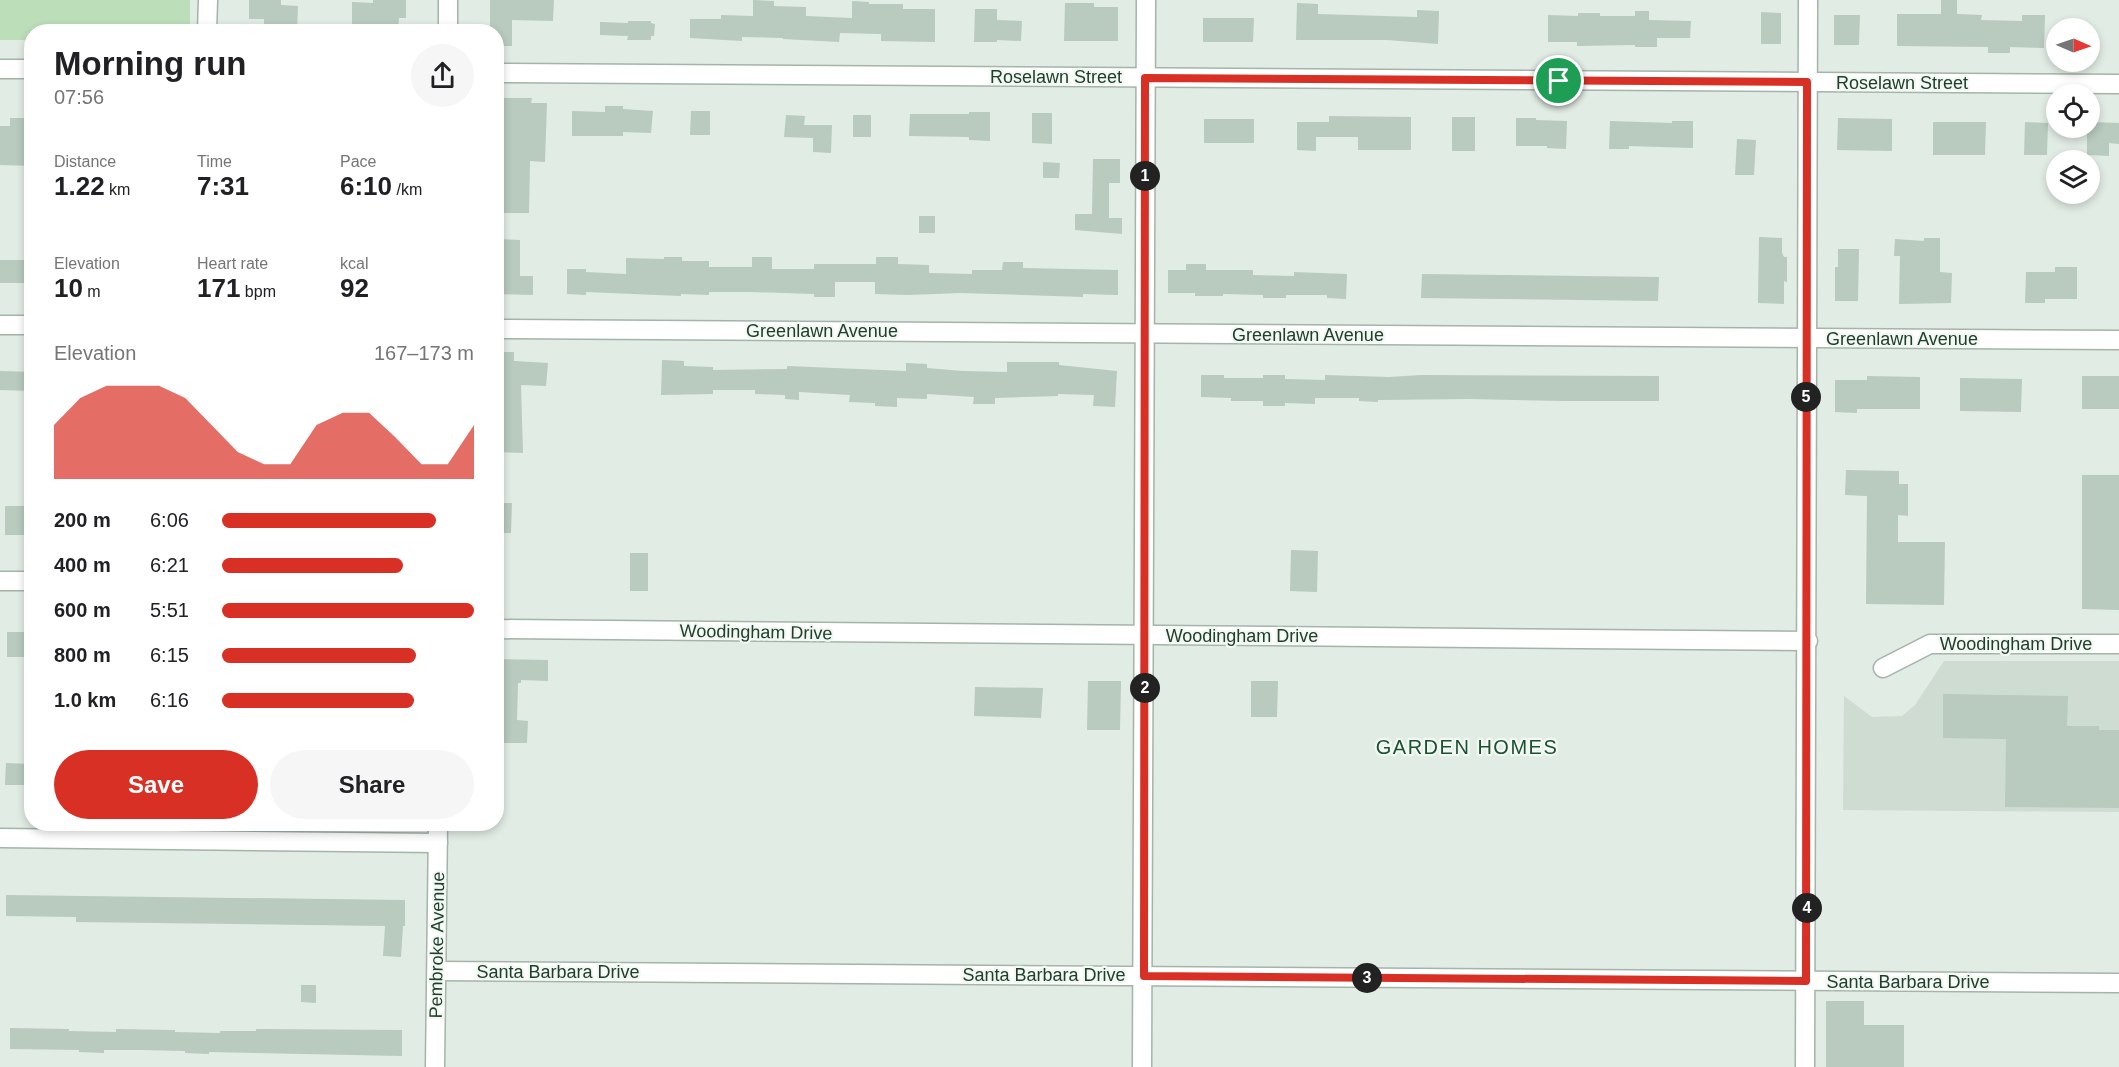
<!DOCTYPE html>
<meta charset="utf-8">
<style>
body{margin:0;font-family:Arial,sans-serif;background:#f6f6f6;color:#202124;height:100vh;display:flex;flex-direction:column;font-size:22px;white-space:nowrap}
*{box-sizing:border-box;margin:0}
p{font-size:20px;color:#757577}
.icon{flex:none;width:33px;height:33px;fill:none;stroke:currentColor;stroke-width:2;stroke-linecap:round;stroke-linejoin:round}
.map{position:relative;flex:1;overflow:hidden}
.details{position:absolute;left:24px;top:24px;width:480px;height:807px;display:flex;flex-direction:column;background:#fff;border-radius:24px;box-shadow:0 3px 9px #0003}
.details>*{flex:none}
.needle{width:39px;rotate:92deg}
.controls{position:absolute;left:2046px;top:18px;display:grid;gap:12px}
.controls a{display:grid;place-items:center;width:54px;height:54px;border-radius:50%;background:#fff;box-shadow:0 3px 9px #0003;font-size:30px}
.pin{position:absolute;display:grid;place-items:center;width:51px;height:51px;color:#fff;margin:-26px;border:3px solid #fff;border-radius:50%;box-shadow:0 2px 6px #0007}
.km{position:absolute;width:30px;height:30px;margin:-15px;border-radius:50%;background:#222;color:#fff;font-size:16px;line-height:30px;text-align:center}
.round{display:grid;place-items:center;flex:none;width:63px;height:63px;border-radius:32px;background:#f6f6f6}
.overview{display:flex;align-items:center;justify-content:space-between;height:102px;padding:0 30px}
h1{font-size:33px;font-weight:600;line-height:45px}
.stats{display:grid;grid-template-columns:repeat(3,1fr);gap:9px;height:102px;padding:6px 30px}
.stats div{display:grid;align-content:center}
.stats b{font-size:26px;font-weight:600}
.stats small{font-size:16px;font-weight:400}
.stats p{font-size:16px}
.chart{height:168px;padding:12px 30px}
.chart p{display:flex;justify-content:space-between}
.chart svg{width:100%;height:108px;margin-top:6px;fill:#d93025;opacity:.7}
.button{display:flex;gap:12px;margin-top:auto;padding:12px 30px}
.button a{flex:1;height:69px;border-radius:36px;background:#d93025;color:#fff;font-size:24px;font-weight:600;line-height:69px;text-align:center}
.button a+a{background:#f6f6f6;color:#202124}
ul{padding:0 30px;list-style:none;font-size:20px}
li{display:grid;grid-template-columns:96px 72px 1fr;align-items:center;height:45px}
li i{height:15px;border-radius:8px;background:#d93025}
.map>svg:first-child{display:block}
</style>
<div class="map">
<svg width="2119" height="1067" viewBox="0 0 2119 1067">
<rect width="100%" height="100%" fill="#e1ece4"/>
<path fill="#cfdcd2" d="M1944 661H2119V812L1843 810 1844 696 1872 717 1902 716 1915 705Z"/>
<path fill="#bcdeb9" d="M0 0H190V31L32 32 31 40H0Z"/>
<g fill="#b9cabe">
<path d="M249 0H281V5L298 6 297 31H264V19H249Z"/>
<path d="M373 0H406V18H399L398 30 352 28V2L373 3Z"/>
<path d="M490 0H554L553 21 512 20V46H496V32H490Z"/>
<path d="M753 0 774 1V6L806 7V16L852 18V1L869 2V4H903V9H935V42L881 41V34L840 33 839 42 783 39V38L742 37V41L690 38V19H721V15L753 16Z"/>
<path d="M1941 0H1957V14L1982 15 1981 20 2022 21V15H2045L2044 48 2010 47V53H1988V47L1897 46V14H1941Z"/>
<path d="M1065 3H1094V7H1118V41H1064Z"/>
<path d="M1297 3 1318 4V14L1417 17V10L1439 11 1438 44 1387 40H1296Z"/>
<path d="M975 9H997V20L1022 21 1021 41 997 40V42H974Z"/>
<path d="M1635 11H1649V20L1691 21 1690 38H1657V47H1635V45L1577 46V42H1548V15L1578 16V13H1600V16H1635Z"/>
<path d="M1761 12 1781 13V44H1761Z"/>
<path d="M1834 15H1860L1859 45H1834Z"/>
<path d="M1203 18H1254L1253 42H1203Z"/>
<path d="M628 21H651V23L655 24 654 36H651V40H627L628 36 600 35V22L628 23Z"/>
<path d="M502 98H532L531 103H547L545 162 530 161 529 213H503V195H496L498 143H496V129H501Z"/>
<path d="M605 106H623V109L653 111 651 133 623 132V136H572V111L605 112Z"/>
<path d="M691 111H710V135H690Z"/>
<path d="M969 112H990V141L969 140V137L909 136 910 114H969Z"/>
<path d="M1032 113H1052V144L1032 143Z"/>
<path d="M786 115 805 116 804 125H832L831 153 813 152V138L784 137Z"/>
<rect x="853" y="115" width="18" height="22"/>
<path d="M1329 116 1411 117V150H1358V137H1316V151L1297 150V122H1329Z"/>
<rect x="1452" y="117" width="23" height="34"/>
<path d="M10 118H32V166L0 165V126H10Z"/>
<path d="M1516 118H1536V120L1567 121 1566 149 1547 148V146H1516Z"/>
<path d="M1838 118 1892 119V151L1837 150Z"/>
<rect x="1204" y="119" width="50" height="24"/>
<path d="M1610 121 1672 123V121H1693V148L1629 146V149H1609Z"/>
<path d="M1933 122H1986L1985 155H1933Z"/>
<path d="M2025 122 2048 123 2047 155H2024Z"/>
<path d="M2090 122 2119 123V144L2109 143V156L2087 155V128H2090Z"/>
<path d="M1737 139 1756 140 1754 175H1735Z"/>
<path d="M1093 159H1120V183H1109V218H1122V234L1075 230V214H1092Z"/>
<path d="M1043 162 1060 163 1059 178H1043Z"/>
<rect x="919" y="216" width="16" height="17"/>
<path d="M1759 237 1782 238V253L1784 257H1787V282L1784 281V304L1758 303Z"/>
<path d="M1924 238H1940V272L1952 273 1951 303 1899 304 1900 256H1894L1895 239 1924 241Z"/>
<path d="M496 239 520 240V276H533V295L496 294Z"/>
<path d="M1838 249H1859L1858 301H1835V267H1838Z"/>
<path d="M664 257H682V261H709V267H752V257H772V269H814V264H876V257H898V264L929 265V273L972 274V270H1002L1003 262H1023V268L1118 270V295L1083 294V297L961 293 908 295 875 294V282H835V297H814V294L751 292H709V295L681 294V296L586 292V295L567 294V269H586V272L626 274V258L664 259Z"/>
<rect x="0" y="260" width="32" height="23"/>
<path d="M1186 264H1206V270H1253V275L1294 276V272L1347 274 1346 299 1327 298V295H1286V298H1263V295L1223 294V296H1195V293H1168V270H1186Z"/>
<path d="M2055 267H2077V299H2045V303H2025L2026 272H2055Z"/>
<path d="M1422 274 1659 277 1658 301 1421 298Z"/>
<path d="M496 352H514V361L548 363 546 386 521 385 523 453 496 452Z"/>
<path d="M662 360 684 361V366L713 367V370L787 369V366L906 371V363L927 364V368L963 371 1007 372V362H1059V365L1117 371 1115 407 1093 406 1094 395 1058 394V396L995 398V404H973L974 397 927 394V399L897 398V407L875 406V403L849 402 850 395 799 392V400L785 399V395L755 394V390H713V394L661 395Z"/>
<path d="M0 371 32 372V391L0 390Z"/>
<path d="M1201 375H1224V378H1263V375H1285V379L1325 380V375L1389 377 1421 375 1659 376V401H1564L1470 399 1378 400V402L1359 401V398H1315V404L1285 403V406H1263V401H1231V398L1201 397Z"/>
<path d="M1867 376 1920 377V409H1857V413L1835 412V380H1867Z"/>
<rect x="2082" y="376" width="37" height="33"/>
<path d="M1960 378 2022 379 2021 412 1960 411Z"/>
<path d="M1846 470 1899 471V484H1908V516L1898 515V542H1945L1944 605 1866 604 1867 496 1845 495Z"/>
<path d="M2082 475H2119V610L2082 609Z"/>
<path d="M496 503H512L511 533H496Z"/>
<rect x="5" y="506" width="20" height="29"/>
<path d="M1291 550 1318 551 1317 592 1290 591Z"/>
<rect x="630" y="553" width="18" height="38"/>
<rect x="7" y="632" width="21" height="25"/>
<path d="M496 659 548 660V681L521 680V683H518L517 720 528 721 527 743H496Z"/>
<path d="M1088 681H1121L1120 730H1087Z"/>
<path d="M1251 681H1278L1277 717H1251Z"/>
<path d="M975 687 1043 688 1041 718 974 716Z"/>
<path d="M1943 694 2068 696 2067 726H2099V730H2119V808L2005 807 2006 739 1943 738Z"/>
<path d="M6 763 30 764V785H5Z"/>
<path d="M6 895 405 900V926H403L401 957 383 956 385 926 76 922V917L6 916Z"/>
<path d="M301 985H316V1003L301 1002Z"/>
<path d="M1826 1001H1864V1025H1904V1067H1826Z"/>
<path d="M10 1028 69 1029V1031L116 1032V1029L175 1030V1032L220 1033V1031H256V1029L402 1030V1056L209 1052V1054L185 1053V1051L140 1050H104V1053L79 1052V1050L10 1049Z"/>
</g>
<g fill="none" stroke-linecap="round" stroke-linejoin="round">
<g stroke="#a4b4a9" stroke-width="21">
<g id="minor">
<path d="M207 32 208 0"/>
<path d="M448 32V0"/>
<path d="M0 69H32"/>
<path d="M496 73 2119 84"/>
<path d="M0 325H32"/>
<path d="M496 329 2119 340"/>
<path d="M0 581H32"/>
<path d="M496 629 1808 641"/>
<path d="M1883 668 1930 644H2119"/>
<path d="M0 838 438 843"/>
<path d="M437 971 2119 983"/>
<path d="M435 1067 438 824"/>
<path d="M1142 1067 1146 0"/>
<path d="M1805 1067 1808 0"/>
</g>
</g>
<use href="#minor" stroke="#fff" stroke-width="18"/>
</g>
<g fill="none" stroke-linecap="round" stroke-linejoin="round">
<g stroke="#fff" stroke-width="12">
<path id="route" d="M1145 78 1807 82 1806 981 1144 976Z"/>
</g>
<use href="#route" stroke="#d93025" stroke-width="8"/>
</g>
<g text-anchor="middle" stroke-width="4.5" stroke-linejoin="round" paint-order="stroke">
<g font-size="18" fill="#213e2c" stroke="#f2f9f3">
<text x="1056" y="83">Roselawn Street</text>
<text x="1902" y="89">Roselawn Street</text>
<text x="822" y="337">Greenlawn Avenue</text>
<text x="1308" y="341">Greenlawn Avenue</text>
<text x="1902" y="345">Greenlawn Avenue</text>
<text transform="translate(756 632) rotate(1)" y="6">Woodingham Drive</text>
<text x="1242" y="642">Woodingham Drive</text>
<text x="2016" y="650">Woodingham Drive</text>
<text transform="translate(437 945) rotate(-89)" y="6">Pembroke Avenue</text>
<text x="558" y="978">Santa Barbara Drive</text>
<text x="1044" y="981">Santa Barbara Drive</text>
<text x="1908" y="988">Santa Barbara Drive</text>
</g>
<g font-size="20" letter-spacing="1.5" fill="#1c5132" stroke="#f2f9f3">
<text x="1467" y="754">GARDEN HOMES</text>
</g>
</g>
</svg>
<div class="controls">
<a><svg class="needle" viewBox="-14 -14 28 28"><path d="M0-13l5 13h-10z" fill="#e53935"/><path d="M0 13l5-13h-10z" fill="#757577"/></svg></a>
<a><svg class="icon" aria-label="locate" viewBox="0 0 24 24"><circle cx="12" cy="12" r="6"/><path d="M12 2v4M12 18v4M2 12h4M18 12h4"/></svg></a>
<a><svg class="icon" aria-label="layers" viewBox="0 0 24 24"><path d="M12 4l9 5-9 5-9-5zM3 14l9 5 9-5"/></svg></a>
</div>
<div class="pin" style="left:1559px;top:81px;background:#1e9e55"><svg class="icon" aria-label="arrive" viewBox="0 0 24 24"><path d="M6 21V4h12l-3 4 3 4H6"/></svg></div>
<b class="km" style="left:1145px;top:176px">1</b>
<b class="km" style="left:1145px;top:688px">2</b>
<b class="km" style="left:1367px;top:978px">3</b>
<b class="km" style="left:1807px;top:908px">4</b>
<b class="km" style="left:1806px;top:397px">5</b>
<section class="details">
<div class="overview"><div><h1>Morning run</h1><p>07:56</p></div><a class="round"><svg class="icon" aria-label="share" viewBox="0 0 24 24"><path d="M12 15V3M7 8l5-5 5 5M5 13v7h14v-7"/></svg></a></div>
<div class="stats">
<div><p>Distance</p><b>1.22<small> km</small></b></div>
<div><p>Time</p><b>7:31</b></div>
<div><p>Pace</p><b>6:10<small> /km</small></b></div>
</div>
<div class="stats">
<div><p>Elevation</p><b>10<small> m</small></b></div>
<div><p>Heart rate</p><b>171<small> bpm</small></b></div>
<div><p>kcal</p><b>92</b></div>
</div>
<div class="chart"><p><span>Elevation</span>167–173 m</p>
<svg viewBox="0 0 160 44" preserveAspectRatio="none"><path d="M0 44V22L10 11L20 6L30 6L40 6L50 11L60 22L70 33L80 38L90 38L100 22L110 17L120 17L130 27L140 38L150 38L160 22V44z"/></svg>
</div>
<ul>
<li><b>200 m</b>6:06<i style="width:85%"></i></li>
<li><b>400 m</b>6:21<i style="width:72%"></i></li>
<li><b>600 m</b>5:51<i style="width:100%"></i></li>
<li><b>800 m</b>6:15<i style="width:77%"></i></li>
<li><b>1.0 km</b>6:16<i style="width:76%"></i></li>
</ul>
<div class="button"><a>Save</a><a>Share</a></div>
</section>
</div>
